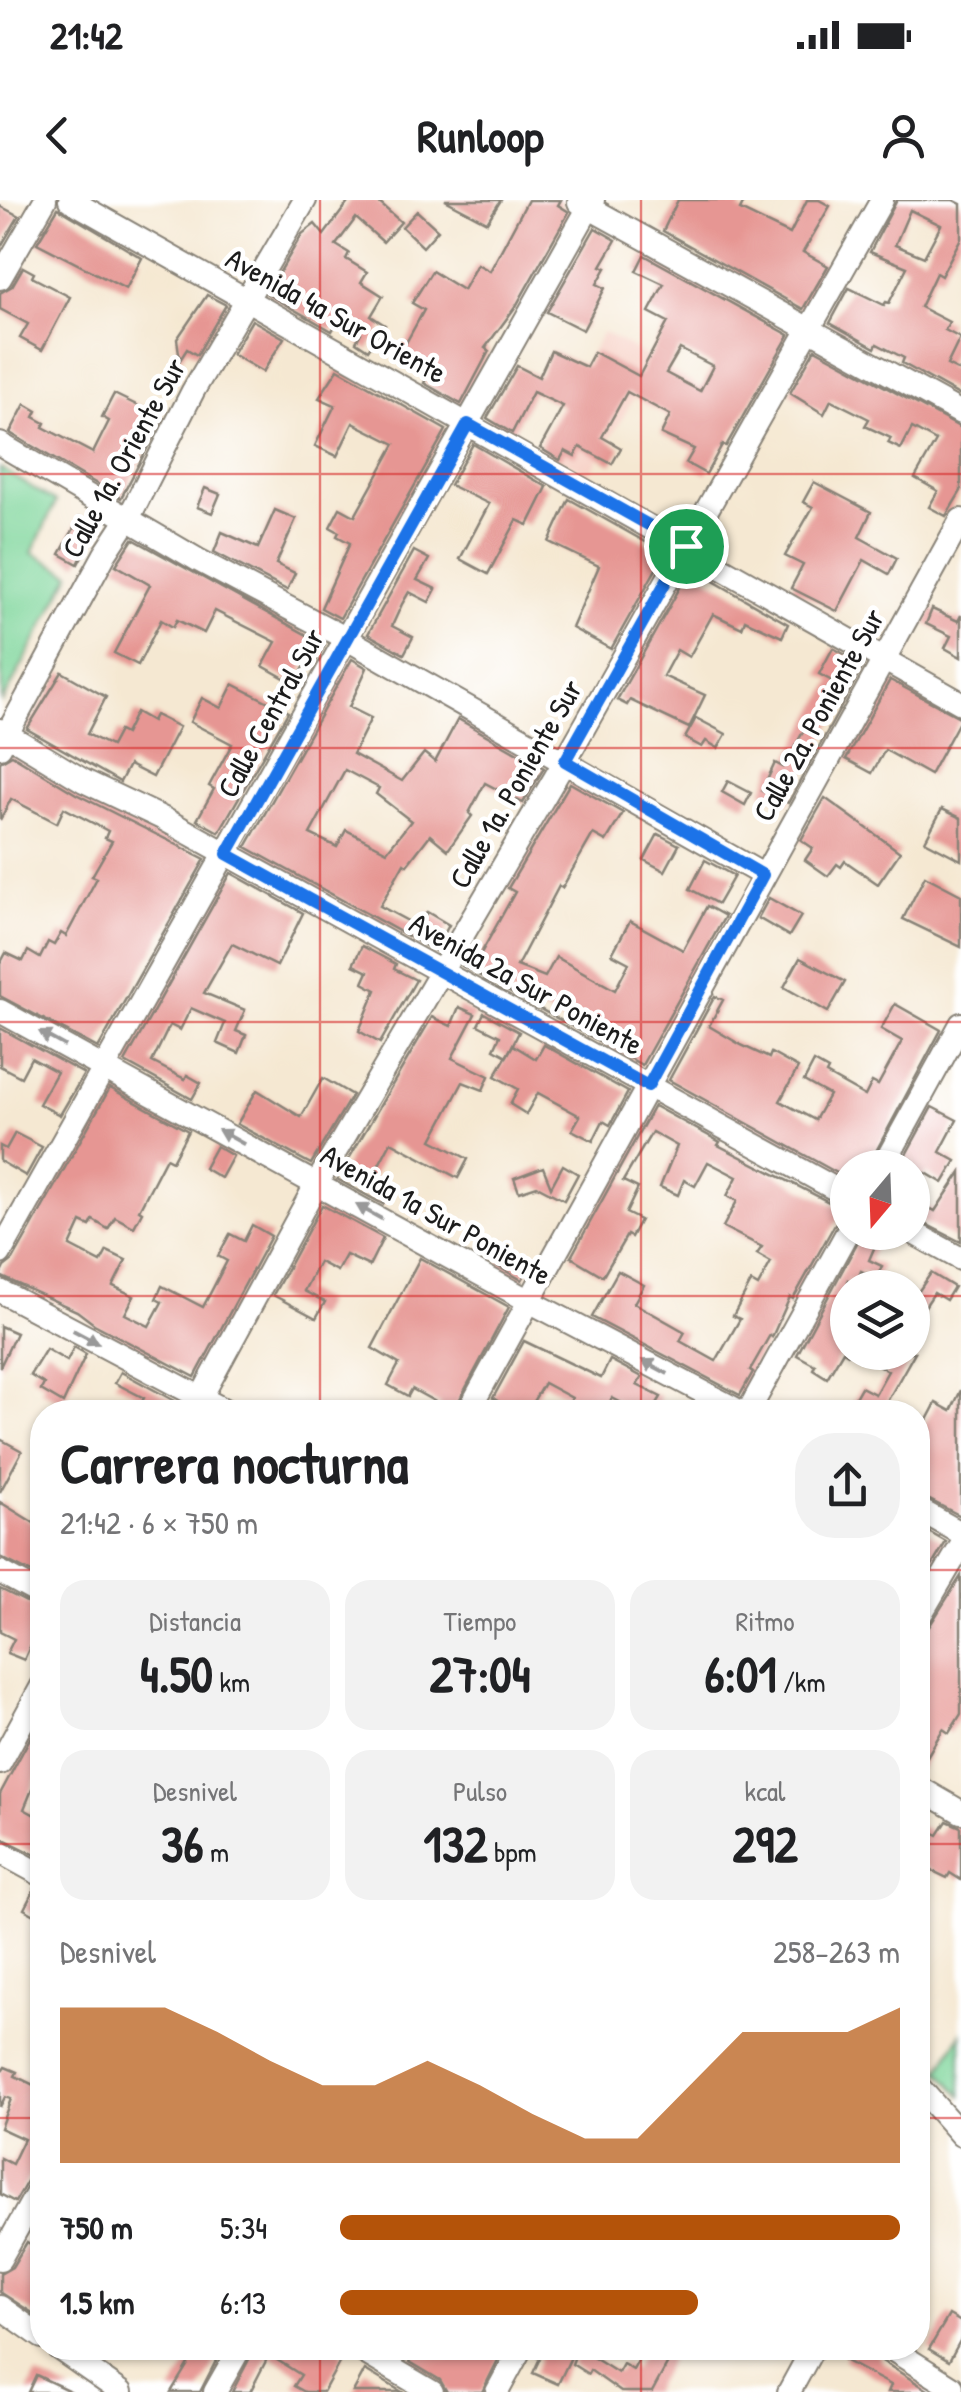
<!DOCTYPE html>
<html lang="es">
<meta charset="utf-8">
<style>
body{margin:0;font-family:"Patrick Hand",sans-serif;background:#f2f2f2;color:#202124;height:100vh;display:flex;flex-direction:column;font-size:38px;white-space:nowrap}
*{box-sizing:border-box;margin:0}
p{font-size:32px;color:#757577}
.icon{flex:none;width:55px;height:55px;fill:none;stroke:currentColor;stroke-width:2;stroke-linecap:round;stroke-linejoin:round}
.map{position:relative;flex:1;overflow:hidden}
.panel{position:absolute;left:30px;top:1200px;width:900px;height:960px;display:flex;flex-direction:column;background:#fff;border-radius:40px;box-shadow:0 2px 8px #0004}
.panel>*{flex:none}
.needle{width:65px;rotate:199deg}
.controls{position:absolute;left:830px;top:950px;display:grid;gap:20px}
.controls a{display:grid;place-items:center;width:100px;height:100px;border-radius:50%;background:#fff;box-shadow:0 2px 8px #0004;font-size:50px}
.pin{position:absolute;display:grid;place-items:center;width:85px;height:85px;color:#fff;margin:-42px;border:5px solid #fff;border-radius:50%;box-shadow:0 2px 10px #0007}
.round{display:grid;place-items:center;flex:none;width:105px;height:105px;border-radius:40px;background:#f2f2f2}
.head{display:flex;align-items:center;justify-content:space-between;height:170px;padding:0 30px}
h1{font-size:55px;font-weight:800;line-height:75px}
.metrics{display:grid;grid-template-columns:repeat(3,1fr);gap:15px;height:170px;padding:10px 30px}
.metrics div{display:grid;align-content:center;border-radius:25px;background:#f2f2f2;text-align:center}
.metrics b{font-size:50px;font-weight:800}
.metrics small{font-size:28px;font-weight:400}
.metrics p{font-size:28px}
.chart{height:280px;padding:20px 30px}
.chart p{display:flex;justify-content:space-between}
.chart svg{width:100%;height:180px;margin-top:10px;fill:#b45309;opacity:.7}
ul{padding:0 30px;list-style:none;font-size:32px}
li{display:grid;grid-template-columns:160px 120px 1fr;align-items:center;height:75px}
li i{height:25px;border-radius:12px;background:#b45309}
.status{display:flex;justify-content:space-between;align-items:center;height:70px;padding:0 50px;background:#fff;direction:ltr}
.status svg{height:28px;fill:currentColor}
header{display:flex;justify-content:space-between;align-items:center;height:130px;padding:0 30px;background:#fff;font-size:45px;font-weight:800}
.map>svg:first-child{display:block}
</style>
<div class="status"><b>21:42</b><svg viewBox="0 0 49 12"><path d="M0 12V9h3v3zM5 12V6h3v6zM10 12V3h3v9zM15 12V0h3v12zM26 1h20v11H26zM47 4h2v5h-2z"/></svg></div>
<header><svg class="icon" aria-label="back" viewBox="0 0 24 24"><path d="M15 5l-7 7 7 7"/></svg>Runloop<svg class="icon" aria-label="person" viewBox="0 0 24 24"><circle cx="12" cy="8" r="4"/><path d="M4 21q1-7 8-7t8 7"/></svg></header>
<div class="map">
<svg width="961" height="2192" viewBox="0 0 961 2192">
<rect width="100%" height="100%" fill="#fff"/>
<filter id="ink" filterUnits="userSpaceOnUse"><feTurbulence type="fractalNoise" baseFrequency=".01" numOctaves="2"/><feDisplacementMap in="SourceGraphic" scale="20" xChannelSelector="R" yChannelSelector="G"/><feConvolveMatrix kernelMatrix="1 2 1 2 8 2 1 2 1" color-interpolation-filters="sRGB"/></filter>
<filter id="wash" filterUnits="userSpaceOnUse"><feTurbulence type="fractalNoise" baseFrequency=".0048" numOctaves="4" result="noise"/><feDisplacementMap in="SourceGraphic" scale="40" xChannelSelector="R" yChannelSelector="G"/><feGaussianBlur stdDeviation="2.25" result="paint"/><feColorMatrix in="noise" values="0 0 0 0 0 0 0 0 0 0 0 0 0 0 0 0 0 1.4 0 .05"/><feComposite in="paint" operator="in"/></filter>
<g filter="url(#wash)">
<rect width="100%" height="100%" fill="#f5e8d2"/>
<path fill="#f7d1c6" d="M603 132 746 213 725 250 634 198 589 275 538 244Z"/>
<g fill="#7dd59a" stroke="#4c785b" stroke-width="2.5">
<path d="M0 268 56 302 32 353 71 374 2 503Z"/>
<path d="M961 1834V1895L939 1871Z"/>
</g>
<g id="blocks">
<g fill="#e69693" fill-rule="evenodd">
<path d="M350 0H376L401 22 383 42 356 18 336 45 349 53 346 59 367 72 361 82 383 96 371 116 385 125 368 150 356 142 361 133 339 119 332 131 267 94 302 34 315 24 324 35Z"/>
<path d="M445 0H501L487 22Z"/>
<path d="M528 0H561L558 5 569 12 516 106 485 148 489 151 461 204 424 183 431 168 401 152 424 110 412 103 432 71 463 90 477 64 490 71Z"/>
<path d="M678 0H745L740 10 790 34 807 0H819L830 6 803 52 828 66 803 109 663 31Z"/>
<path d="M897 0H953L961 4V38L941 76 936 73 920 107 949 122 945 130 960 138 947 165 961 172V196L902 163 904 158 877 144 875 148 830 123 849 88 884 105 886 102 889 103 907 67 870 52ZM910 10 941 25 924 57 895 45Z"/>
<path d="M0 6 19 16 0 48Z"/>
<path d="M58 8 142 58 126 89 37 43Z"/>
<path d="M417 11 438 30 423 47 402 27Z"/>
<path d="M595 28 616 40 601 66 606 68 597 84 605 88 583 130 547 112Z"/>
<path d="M644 55 789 135 726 246 722 245 706 274 686 263 694 249 661 234 670 215 627 192 602 237 621 248 612 264 580 247 575 256 565 251 560 260 540 248 563 206 533 192 512 233 487 218 517 166 539 177 551 151 586 167 594 152 639 176 668 122 649 112 664 84 636 71ZM680 149 713 166 700 191 666 173Z"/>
<path d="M23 67 34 73 32 77 70 97 42 150 20 138 28 124 0 109V93L12 86Z"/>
<path d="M207 95 226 105 197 155 187 149 180 160 177 139Z"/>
<path d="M252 120 284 138 263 172 232 154Z"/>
<path d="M815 149 961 228V291L946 316 929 307 938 291 915 278 936 241 912 228 901 249 888 243 891 238 865 226 869 219 831 200 824 214 790 193Z"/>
<path d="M338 169 446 230 340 418 321 408 350 343 337 336 339 332 330 327 340 308 355 316 395 244 353 223 337 256 315 246 335 205 319 198Z"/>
<path d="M114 194 163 218 121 298 10 233 25 204 37 211 34 217 45 223 43 227 93 253 109 221 102 217Z"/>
<path d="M473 244 547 287 528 325 517 320 488 374 460 359 489 304 450 285Z"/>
<path d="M814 282 871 312 859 337 897 358 889 374 864 360 837 411 791 388 803 365 785 356 813 307 803 302Z"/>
<path d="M205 288 220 294 212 313 197 307Z"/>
<path d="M569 299 665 353 611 449 572 428 599 366 549 342Z"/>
<path d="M275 310 296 319 276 364 295 373 287 390 214 352 222 332 258 348Z"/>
<path d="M80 317 97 327 78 364 60 354Z"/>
<path d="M133 339 325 445 316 461 309 458 295 484 263 466 276 442 215 411 204 433 177 420 173 427 161 420 138 465 114 453 150 385 116 365Z"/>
<path d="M414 351 429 359 417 380 436 389 429 402 409 392 402 404 392 426 413 437 404 454 368 434Z"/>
<path d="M691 368 788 424 782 437 745 420 742 428 713 414 689 457 677 450 663 476 705 495 689 528 630 500 627 505 617 500Z"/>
<path d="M932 409 958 421 961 415V457L945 448 951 436 926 424Z"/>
<path d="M833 448 864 465 788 603 762 591 775 563 783 567 832 481 819 474Z"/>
<path d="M352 459 367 468 349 507 371 518 353 554 402 581 424 553 435 562 458 519 544 568 523 603 485 583 469 613 472 616 448 650 430 635 407 665 404 663 380 706 419 727 427 712 449 725 435 751 246 647ZM345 570 379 588 376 594 411 621 387 651 346 630 337 647 310 634Z"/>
<path d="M62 472 106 497 87 534 111 546 119 531 125 534 136 512 152 521 155 515 179 527 153 577 129 565 120 582 27 529Z"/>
<path d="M890 480 961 518 930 575 885 550 872 573 846 559Z"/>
<path d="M233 484 288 512 219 632 197 620 214 589 209 586 232 544 190 522 202 498 221 508Z"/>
<path d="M696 518 726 534 718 548 706 541 702 547 685 538Z"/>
<path d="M12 555 76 594 205 659 98 848 0 796V764L6 753 23 761 28 751 40 758 48 742 54 745 61 733 66 736 97 678 92 676 112 641 105 638 108 631 64 608 57 623 11 599 0 620V562Z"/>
<path d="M728 581 751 593 745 605 722 592Z"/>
<path d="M570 583 623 613 606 641 593 634 562 688 559 686 517 766 545 777 556 757 615 790 629 763 612 754 630 721 683 750 707 706 725 716 642 865 462 766 466 759 475 764 515 692 508 688Z"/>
<path d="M825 598 900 652 878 684 845 661 841 667 837 664 828 676 805 660 813 648 801 640Z"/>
<path d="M942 609 961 618V660L925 641Z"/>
<path d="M658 634 679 645 665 671 644 660Z"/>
<path d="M705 660 734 676 718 704 690 689Z"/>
<path d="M231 673 303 713 277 766 232 744 204 793 245 810 236 831 246 835 239 853 217 843 225 823 191 808 180 830 170 825 152 862 185 879 187 875 201 883 192 899 125 862Z"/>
<path d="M925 676 961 695V747L903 719Z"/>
<path d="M769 698 801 716 789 736 758 718Z"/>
<path d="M362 746 396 764 394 769 416 780 380 843 359 831 376 790 363 783 368 772 353 765Z"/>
<path d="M800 758 845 782 828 812 784 787Z"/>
<path d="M715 796 723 800 709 826 741 845 769 858 771 853 798 868 780 901 815 920 829 895 804 881 814 862 828 870 826 874 865 896 872 882 878 885 902 841 881 829 895 804 941 830 867 968H848V979L669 880Z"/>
<path d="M459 807 475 814 452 858 489 876 483 890 463 882 432 940 468 959 458 978 391 942 372 978 391 989 383 1004 337 979 432 817 451 826Z"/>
<path d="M484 813 519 832 507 856 494 849 500 836 478 825Z"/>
<path d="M0 828 84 874 60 915 39 904 57 872 31 858 21 877 0 866Z"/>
<path d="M513 845 536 859 544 845 628 892 610 925 603 921 593 941 572 930 580 916 538 893 526 914 510 904 518 889 495 876Z"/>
<path d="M323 878 352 895 311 964 237 924 257 890 301 917Z"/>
<path d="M110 888 188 931 172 961 166 958 139 1010 142 1012 134 1027 115 1017 108 1029 93 1020 90 1026 81 1022 70 1046 101 1062 107 1051 126 1060 113 1086 134 1096 125 1114 149 1126 162 1102 156 1099 162 1086 203 1107 227 1061 218 1056 230 1034 244 1041 252 1025 271 1036 195 1177 94 1124 77 1111 0 1076 4 1067 13 1060Z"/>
<path d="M654 906 720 942 718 945 846 1011 835 1024 793 1099 790 1097 772 1137 770 1135 750 1170 753 1172 740 1195 592 1117 618 1071 644 1085 634 1103 685 1132 680 1141 716 1161 740 1119 733 1116 751 1082 758 1086 771 1062 757 1054 762 1047 723 1027 737 1001 727 996 737 977 708 962 695 986 684 980 678 995 660 987 677 946 652 932 623 981 638 988 626 1013 640 1020 631 1037 627 1035 603 1076 571 1057Z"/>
<path d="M932 907 957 920 940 952 956 961 943 983 926 973 912 995V959L909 966 902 962Z"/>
<path d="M15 933 42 947 26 976 0 961V946L6 949Z"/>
<path d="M216 946 233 956 221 978 204 968Z"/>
<path d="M563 965 578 974 564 1000 537 986 519 992 514 978 543 967 551 987Z"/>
<path d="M961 972V1042L912 1017V998L935 1011Z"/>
<path d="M322 1005 383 1038 369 1066 346 1055 337 1071 319 1062 304 1091 325 1102 316 1118 273 1095Z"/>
<path d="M863 1032H881L869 1060 882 1066 876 1078 861 1071 856 1084 848 1080V1154L843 1151 827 1178 813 1169 815 1165 797 1155Z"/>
<path d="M507 1048 532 1062 522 1080 497 1066Z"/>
<path d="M420 1058 509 1107 453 1212H437L441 1205 412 1189 408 1196 388 1185 399 1164 372 1148Z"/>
<path d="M931 1073 954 1087 946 1100 934 1093 912 1126V1101Z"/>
<path d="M0 1126 16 1133 0 1167Z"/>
<path d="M524 1141 601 1178 610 1160 642 1177 637 1185 661 1197 652 1212H639L612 1198 604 1212H565L572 1198 544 1183 527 1212H515L493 1198Z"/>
<path d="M74 1147 86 1154 63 1203 41 1190 44 1184 30 1175 46 1149 67 1161Z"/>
<path d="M856 1152H915L881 1212H870L852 1203 861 1187 875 1194 888 1171Z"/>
<path d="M121 1172 180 1204 178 1212H136L144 1198 115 1183Z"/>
<path d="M961 1190V1316L918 1294V1237L936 1203 951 1211Z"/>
<path d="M0 1239 22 1251 0 1292Z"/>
<path d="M0 1302 42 1328V1378L0 1357Z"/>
<path d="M918 1326 946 1342 918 1389Z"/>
<path d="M961 1376V1514L949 1533 943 1529 918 1572V1444Z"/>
<path d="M0 1389 42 1410V1427L38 1436 35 1435 24 1460 7 1453 14 1439 0 1432Z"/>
<path d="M42 1516V1565L24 1609 42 1619V1658L0 1637V1594Z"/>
<path d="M947 1621 961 1627V1680L950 1673 947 1678 918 1664V1625L938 1635Z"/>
<path d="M35 1688 42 1690V1719L24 1709Z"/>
<path d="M5 1867 17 1872 15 1876 42 1889V1955L15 2002 0 1994V1958L12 1964 24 1939 0 1928 11 1899 5 1897 0 1907V1868L3 1870Z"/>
<path d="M27 2042 42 2051V2119L0 2092V2074L12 2067Z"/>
<path d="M949 2115 961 2122V2139L949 2161 929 2149Z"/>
<path d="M172 2148H216L221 2151 200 2192H171L191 2159Z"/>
<path d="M255 2148H337L344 2154 323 2192H305L294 2186 301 2175 269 2155 250 2192H232Z"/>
<path d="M418 2148H504L482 2192H447L440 2180 410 2162Z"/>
<path d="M536 2148H552L571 2157 558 2184 533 2173 540 2158 534 2155Z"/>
<path d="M578 2148 618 2173 623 2164 633 2170 645 2148H676L652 2192H621L590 2170 588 2174 572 2164Z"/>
<path d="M850 2148H875L882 2161 931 2192H888L891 2185 844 2160Z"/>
<path d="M365 2170 402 2192H353Z"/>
<path d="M36 2175 72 2192H28Z"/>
</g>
</g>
</g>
<g filter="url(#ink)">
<use href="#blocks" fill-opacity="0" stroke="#888277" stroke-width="2.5"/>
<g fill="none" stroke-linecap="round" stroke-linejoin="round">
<g stroke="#888277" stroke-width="26">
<g id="minor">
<path d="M70 0 961 503"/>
<path d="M579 2 961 213"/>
<path d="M0 78 45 0"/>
<path d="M0 244 198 360 347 439 763 675"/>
<path d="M0 530 84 581 162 618 848 996"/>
<path d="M0 547 105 354 128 319 193 191 305 0"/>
<path d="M0 811 531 1102 741 1212"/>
<path d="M882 968 961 824"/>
<path d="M912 1032 961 1059"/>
<path d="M0 1053 593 0"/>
<path d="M0 1091 228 1212"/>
<path d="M193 1212 317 983 565 561 882 0"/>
<path d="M468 1212 961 320"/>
<path d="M748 1212 848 1031"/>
<path d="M918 1309 961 1333"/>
<path d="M0 1372 42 1395"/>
<path d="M918 1419 961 1346"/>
<path d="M0 1563 42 1486"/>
<path d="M918 1587 961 1612"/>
<path d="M0 1652 42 1675"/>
<path d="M918 1886 961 1935"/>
<path d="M0 2059 42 1984"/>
<path d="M0 2107 42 2137"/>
<path d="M58 2148 121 2192"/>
<path d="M357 2148 432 2192"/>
<path d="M890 2148 952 2187"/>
<path d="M215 2192 240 2148"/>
<path d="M497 2192 521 2148"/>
<path d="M789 2192 813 2148"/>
</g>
</g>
<use href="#minor" stroke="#fff" stroke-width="22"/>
</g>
<defs><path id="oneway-solid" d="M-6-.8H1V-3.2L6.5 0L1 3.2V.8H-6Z" transform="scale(2.5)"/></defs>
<g fill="#999">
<use href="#oneway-solid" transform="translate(52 839) rotate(-151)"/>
<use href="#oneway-solid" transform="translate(231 937) rotate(-151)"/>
<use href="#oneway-solid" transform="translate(369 1012) rotate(-151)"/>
<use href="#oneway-solid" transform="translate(86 1137) rotate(28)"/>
<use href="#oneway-solid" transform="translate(655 1167) rotate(-152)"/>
</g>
</g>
<g fill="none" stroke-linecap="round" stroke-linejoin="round" filter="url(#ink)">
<g stroke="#fff" stroke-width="20">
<path id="route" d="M468 224 686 346 565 561 763 675 648 886 227 654Z"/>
</g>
<use href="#route" stroke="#1a73e8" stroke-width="12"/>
</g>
<path fill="none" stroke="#d62828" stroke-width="2.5" stroke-opacity="0.55" d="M320 0V1212M641 0V1212M0 274H961M0 548H961M0 822H961M0 1096H848M912 1096H961M0 1370H42M918 1370H961M0 1644H42M918 1644H961M0 1918H42M918 1918H961M320 2148V2192M641 2148V2192"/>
<g text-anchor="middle" stroke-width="9" stroke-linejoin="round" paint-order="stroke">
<g font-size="30" fill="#1c1c1c" stroke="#fff">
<text transform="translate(336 116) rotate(29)" y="10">Avenida 4a Sur Oriente</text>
<text transform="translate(124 258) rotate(-61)" y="10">Calle 1a. Oriente Sur</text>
<text transform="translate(271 513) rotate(-61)" y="10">Calle Central Sur</text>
<text transform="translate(819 515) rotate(-61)" y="10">Calle 2a. Poniente Sur</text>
<text transform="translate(516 584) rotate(-60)" y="10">Calle 1a. Poniente Sur</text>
<text transform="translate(526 784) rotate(29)" y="10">Avenida 2a Sur Poniente</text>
<text transform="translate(436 1015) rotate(29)" y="10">Avenida 1a Sur Poniente</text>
</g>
</g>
</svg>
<div class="controls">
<a><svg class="needle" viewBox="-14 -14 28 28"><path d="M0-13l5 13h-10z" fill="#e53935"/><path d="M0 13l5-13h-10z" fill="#757577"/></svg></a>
<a><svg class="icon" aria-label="layers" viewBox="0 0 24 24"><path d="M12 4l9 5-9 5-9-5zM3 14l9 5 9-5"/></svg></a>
</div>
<div class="pin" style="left:686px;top:346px;background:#1e9e55"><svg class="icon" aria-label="arrive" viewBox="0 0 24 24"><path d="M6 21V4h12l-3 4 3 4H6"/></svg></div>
<section class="panel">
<div class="head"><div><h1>Carrera nocturna</h1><p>21:42 · 6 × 750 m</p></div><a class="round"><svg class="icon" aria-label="share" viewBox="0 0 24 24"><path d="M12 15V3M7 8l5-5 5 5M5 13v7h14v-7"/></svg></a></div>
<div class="metrics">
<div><p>Distancia</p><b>4.50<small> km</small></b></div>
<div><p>Tiempo</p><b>27:04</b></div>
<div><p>Ritmo</p><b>6:01<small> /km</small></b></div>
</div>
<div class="metrics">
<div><p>Desnivel</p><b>36<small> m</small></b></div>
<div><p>Pulso</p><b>132<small> bpm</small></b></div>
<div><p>kcal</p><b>292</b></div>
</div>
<div class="chart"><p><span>Desnivel</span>258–263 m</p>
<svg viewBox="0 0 160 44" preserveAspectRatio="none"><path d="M0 44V6L10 6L20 6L30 12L40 19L50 25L60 25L70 19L80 25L90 32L100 38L110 38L120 25L130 12L140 12L150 12L160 6V44z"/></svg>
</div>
<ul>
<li><b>750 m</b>5:34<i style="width:100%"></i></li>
<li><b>1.5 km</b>6:13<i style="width:64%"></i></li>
</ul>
</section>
</div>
